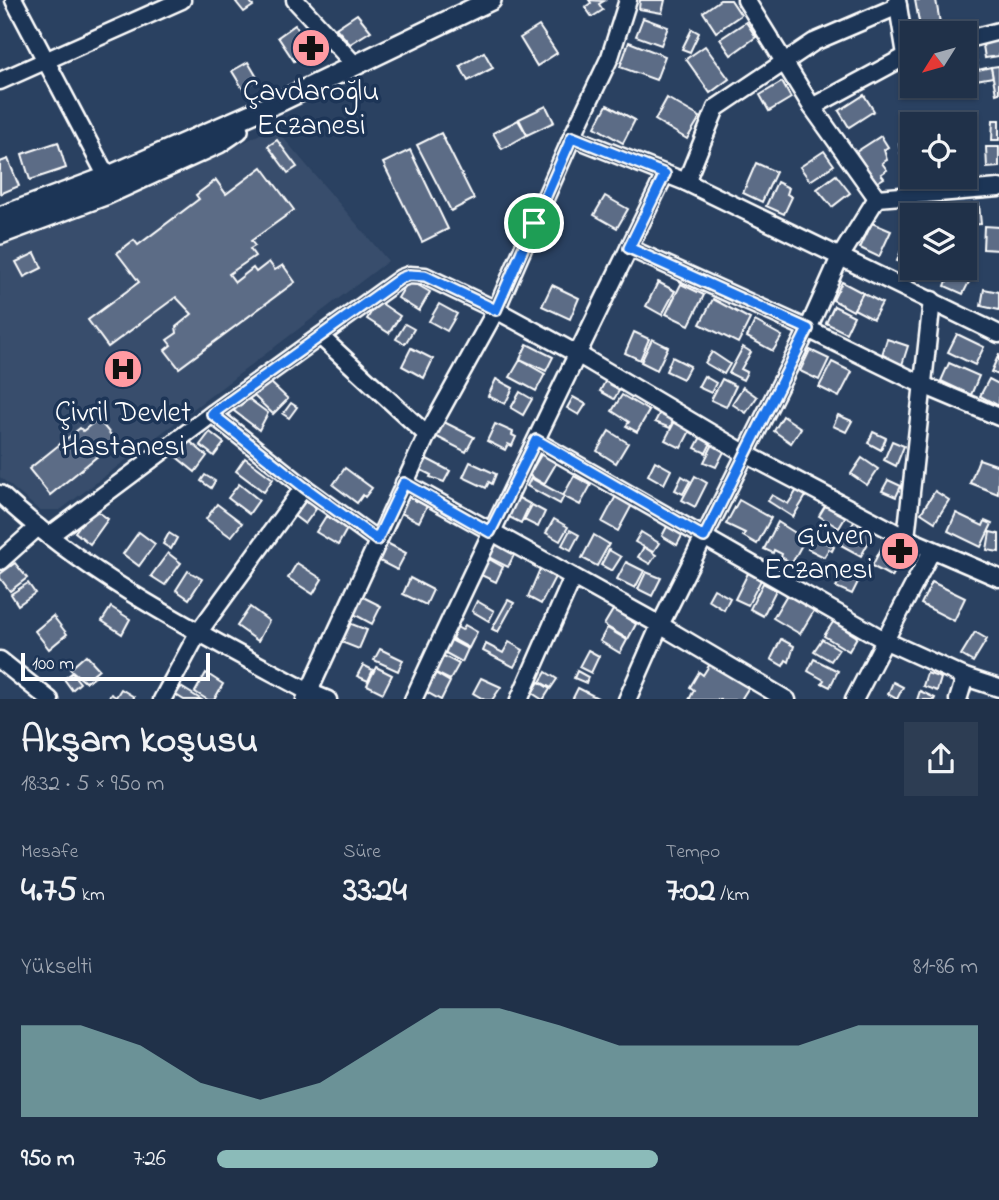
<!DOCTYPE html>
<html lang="tr">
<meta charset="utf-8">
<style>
body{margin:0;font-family:"Indie Flower",sans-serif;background:#2d3d53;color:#f1f3f6;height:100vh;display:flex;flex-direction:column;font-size:26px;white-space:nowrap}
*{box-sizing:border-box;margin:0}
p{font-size:23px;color:#a2a9b4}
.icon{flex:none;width:38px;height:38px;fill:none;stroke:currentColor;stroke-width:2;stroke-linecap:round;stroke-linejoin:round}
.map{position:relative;height:699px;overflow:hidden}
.side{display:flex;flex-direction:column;background:#203149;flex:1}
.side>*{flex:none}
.needle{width:46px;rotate:233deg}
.fabs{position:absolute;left:900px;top:21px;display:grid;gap:14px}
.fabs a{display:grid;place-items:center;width:77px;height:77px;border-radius:0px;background:#203149;box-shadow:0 2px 5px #0004,0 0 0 2px #3d4c61;font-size:35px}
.scale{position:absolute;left:21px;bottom:18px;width:189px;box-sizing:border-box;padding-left:7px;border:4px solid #fff;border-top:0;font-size:19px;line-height:24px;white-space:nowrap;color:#fff;-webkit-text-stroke:5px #1d3557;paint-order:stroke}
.pin{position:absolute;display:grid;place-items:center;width:60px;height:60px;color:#fff;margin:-30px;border:4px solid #fff;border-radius:50%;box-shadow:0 2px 7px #0007}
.round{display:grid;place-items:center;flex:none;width:74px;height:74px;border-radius:0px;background:#2d3d53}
.head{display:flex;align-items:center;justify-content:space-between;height:119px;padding:0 21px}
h1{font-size:38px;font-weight:700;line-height:52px}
.figures{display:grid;grid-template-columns:repeat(3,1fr);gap:10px;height:119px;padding:7px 21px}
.figures div{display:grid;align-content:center}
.figures b{font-size:35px;font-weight:700}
.figures small{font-size:19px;font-weight:400}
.figures p{font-size:19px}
.chart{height:196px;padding:14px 21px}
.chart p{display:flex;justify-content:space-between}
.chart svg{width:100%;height:126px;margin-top:7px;fill:#8bbbb9;opacity:.7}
ul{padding:0 21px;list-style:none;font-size:23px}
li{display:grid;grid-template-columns:112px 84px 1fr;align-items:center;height:52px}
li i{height:18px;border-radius:9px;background:#8bbbb9}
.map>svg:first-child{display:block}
</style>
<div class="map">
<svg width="999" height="700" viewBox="0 0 999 700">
<rect width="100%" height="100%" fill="#2a4161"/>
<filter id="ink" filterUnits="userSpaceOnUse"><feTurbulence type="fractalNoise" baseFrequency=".0143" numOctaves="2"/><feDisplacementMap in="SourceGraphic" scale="14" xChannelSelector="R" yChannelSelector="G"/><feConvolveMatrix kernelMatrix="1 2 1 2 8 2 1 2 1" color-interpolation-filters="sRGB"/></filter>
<g filter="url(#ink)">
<path fill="#394e6c" d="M274 127 388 261 60 510H39L0 477V247L180 175Z"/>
<g fill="#5b6c86" stroke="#fff" stroke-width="2">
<path d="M239 0H249L253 6 244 12 236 2Z"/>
<path d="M589 0 604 1 599 4 603 10 592 17 585 7 591 3Z"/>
<path d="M640 0H665L662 13 639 9Z"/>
<path d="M720 0H731L741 15 716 32 703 12Z"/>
<path d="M915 0H936L940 23 920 27Z"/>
<path d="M357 14 371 31 350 44 336 28Z"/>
<path d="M643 18 668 27 661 45 636 36Z"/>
<path d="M746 22 756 37 731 55 720 39Z"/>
<path d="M295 25 312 49 294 61 278 37Z"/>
<path d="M539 26 557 53 537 66 520 38Z"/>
<path d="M692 29 699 33 690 52 682 49Z"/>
<path d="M999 36V56L985 58 982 39Z"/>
<path d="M629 42 665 56 656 80 620 67Z"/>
<path d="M973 43 978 70 991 67 993 77 970 81 964 44Z"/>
<path d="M705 46 729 79 710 93 686 59Z"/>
<path d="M484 52 493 68 468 81 460 66Z"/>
<path d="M248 62 258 79 243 89 232 71Z"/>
<path d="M999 66V93L996 94 991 67Z"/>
<path d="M782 82 791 98 769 111 760 95Z"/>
<path d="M864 95 874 111 849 127 839 111Z"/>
<path d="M667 98 700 117 687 139 655 120Z"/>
<path d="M607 105 635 120 623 143 595 127Z"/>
<path d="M546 106 554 122 527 135 519 119Z"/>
<path d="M518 120 527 135 502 149 493 133Z"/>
<path d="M993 120H999V140H992Z"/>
<path d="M441 133 474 199 451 211 417 145Z"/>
<path d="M881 136 888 147 884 150 887 160 882 163 887 170 881 174 884 178 876 183 856 152Z"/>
<path d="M277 140 297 167 288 173 268 146Z"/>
<path d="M974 141 977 161 967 162 968 171 964 172V142Z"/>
<path d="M58 142 66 168 30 180 22 154Z"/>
<path d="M912 142V177H914L905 178 899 144Z"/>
<path d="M986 147H999V167L987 168Z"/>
<path d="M410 150 448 229 422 242 383 163Z"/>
<path d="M824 151 834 165 810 181 800 167Z"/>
<path d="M8 159 19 186 0 194V162Z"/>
<path d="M756 163 776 172 762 202 743 193Z"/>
<path d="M262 167 294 210 251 241 255 246 250 249 255 256 229 274 235 282 253 268 256 272 269 262 275 270 283 265 295 282 179 368 165 350 171 345 167 340 177 333 176 327 192 314 176 297 108 347 88 320 139 282 117 253 134 240 138 245 199 199 196 195 216 180 226 194Z"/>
<path d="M836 175 850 193 832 207 817 189Z"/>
<path d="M777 182 789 188 787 194 792 197 784 214 766 206Z"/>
<path d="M605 196 628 209 617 228 594 215Z"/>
<path d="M979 204 981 224 964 225V215H951L950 206Z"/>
<path d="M872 223 891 231 879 257 860 248Z"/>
<path d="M984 226 999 227V250L983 249Z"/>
<path d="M904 243 912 246V260L909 258 906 265 897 261Z"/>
<path d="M35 253 42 268 24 277 16 262Z"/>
<path d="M950 273 969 282 963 294 945 286Z"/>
<path d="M409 280 430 292 419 311 398 298Z"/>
<path d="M658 282 675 291 662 315 646 306Z"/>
<path d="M842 282 863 293 853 311 833 300Z"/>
<path d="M681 284 704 295 689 325 666 314Z"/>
<path d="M552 285 579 298 570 319 542 306Z"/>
<path d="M984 289 999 292V310L981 306Z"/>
<path d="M863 293 882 303 873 319 854 309Z"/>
<path d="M713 299 750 319 738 343 700 324Z"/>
<path d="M378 301 400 316 389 333 367 319Z"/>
<path d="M439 304 457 314 447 331 429 321Z"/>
<path d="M834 306 854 316 846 333 826 323Z"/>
<path d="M755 321 782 336 773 351 747 337Z"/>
<path d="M405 324 414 329 405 344 396 339Z"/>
<path d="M634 332 649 339 640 360 625 353Z"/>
<path d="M957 334 984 347 975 365 948 352Z"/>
<path d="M652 339 668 347 657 370 641 362Z"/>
<path d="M887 339 908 346 901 368 880 361Z"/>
<path d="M527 344 553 357 546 371 520 359Z"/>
<path d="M743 347 751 352 741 369 747 372 743 380 729 373Z"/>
<path d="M411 348 433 359 424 378 402 366Z"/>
<path d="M810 350 829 359 819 380 800 371Z"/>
<path d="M712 352 730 364 724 374 705 363Z"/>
<path d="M999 354V375L991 372Z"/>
<path d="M672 357 690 366 683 379 666 371Z"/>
<path d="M520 360 545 374 536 391 510 377Z"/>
<path d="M832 362 852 372 839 397 819 387Z"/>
<path d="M949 363 979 376 971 395 941 381Z"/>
<path d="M704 376 716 383 711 393 698 387Z"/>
<path d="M607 378 622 386 614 399 600 391Z"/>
<path d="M496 379 513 388 505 404 488 396Z"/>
<path d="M722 379 736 386 726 407 711 400Z"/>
<path d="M989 379 999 384V406L980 396Z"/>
<path d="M268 380 288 399 273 414 253 395Z"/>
<path d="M743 387 757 397 746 413 732 404Z"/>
<path d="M520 392 532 399 523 415 511 408Z"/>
<path d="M622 395 649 411 637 432 626 426 629 422 612 411Z"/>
<path d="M245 396 268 413 259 430 234 411Z"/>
<path d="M573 397 586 404 579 415 567 408Z"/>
<path d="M291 403 297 407 289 418 283 414Z"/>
<path d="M660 412 674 418 670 428 655 422Z"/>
<path d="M838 415 852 421 846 432 833 426Z"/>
<path d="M783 416 801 428 791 443 774 431Z"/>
<path d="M98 419 116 441 50 495 29 469 80 428 83 431Z"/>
<path d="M442 421 474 437 466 452 435 436Z"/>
<path d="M675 421 691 429 681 448 665 440Z"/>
<path d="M495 424 513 432 512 435 516 437 512 446 508 444 505 450 487 441Z"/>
<path d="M609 431 628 443 616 463 597 451Z"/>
<path d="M210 432 224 443 214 456 200 445Z"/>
<path d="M873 432 886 438 881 450 868 443Z"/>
<path d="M703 433 713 439 706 453 695 448Z"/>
<path d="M187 439 207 456 195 472 174 455Z"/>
<path d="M892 441 904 446 896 466 884 460Z"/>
<path d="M714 442 726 448 716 467 704 462Z"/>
<path d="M542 453 557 462 544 484 529 475Z"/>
<path d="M245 458 273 479 264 492 236 471Z"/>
<path d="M862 458 878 469 867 485 851 474Z"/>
<path d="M427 459 450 471 444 482 430 477 431 475 421 470Z"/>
<path d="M979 459 999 466 998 494 970 483Z"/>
<path d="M655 461 671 470 664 484 648 475Z"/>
<path d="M470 462 496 474 492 484 489 482 486 488 463 477Z"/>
<path d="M345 468 372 488 365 497 363 495 357 503 333 485Z"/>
<path d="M205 475 215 481 211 488 201 481Z"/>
<path d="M574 476 591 485 580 505 563 496Z"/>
<path d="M682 476 690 481 683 494 675 490Z"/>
<path d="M695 476 707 483 695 507 682 500Z"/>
<path d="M531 478 564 496 560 504 527 486Z"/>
<path d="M888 480 901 486 896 497 882 491Z"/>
<path d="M239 484 259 500 249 514 228 498Z"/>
<path d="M797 490 806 496 793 517 768 501 772 495 788 504Z"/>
<path d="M935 491 949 500 935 522 921 513Z"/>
<path d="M617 494 633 503 618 531 602 522Z"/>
<path d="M405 495 427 506 419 522 397 511Z"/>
<path d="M299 497 316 509 305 524 289 512Z"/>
<path d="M517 497 530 504 521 523 507 516Z"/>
<path d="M739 500 771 518 757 544 743 536 745 533 726 524Z"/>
<path d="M828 501 848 513 839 528 819 516Z"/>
<path d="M217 504 242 523 231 537 206 519Z"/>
<path d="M532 505 545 512 538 527 524 520Z"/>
<path d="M93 508 108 519 90 544 75 532Z"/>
<path d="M956 513 983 526 985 521 992 524 981 547 948 531Z"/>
<path d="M326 516 347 529 338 545 316 532Z"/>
<path d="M554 519 568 527 560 541 546 533Z"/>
<path d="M855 520 875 531 861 556 841 545Z"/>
<path d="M670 521 684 532 677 545 662 536Z"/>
<path d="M778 522 805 539 792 563 781 557 782 554 774 550 773 553 764 549Z"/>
<path d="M570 530 579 535 571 550 562 545Z"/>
<path d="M139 532 155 544 139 566 123 554Z"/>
<path d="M641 532 659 543 653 552 635 542Z"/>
<path d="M990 532 999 534V552L987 550Z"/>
<path d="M169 533 177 538 171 549 163 544Z"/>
<path d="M594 535 609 544 597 566 582 558Z"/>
<path d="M815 537 834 547 832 551 829 549 824 557 808 549Z"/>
<path d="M383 541 406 553 397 570 374 558Z"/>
<path d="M885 541 905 551 892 577 872 566Z"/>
<path d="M495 543 515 553 508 567 488 557Z"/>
<path d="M644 547 656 555 650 564 638 557Z"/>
<path d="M609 550 621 557 612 571 601 565Z"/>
<path d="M168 553 181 563 165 585 151 576Z"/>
<path d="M489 559 503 567 496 582 481 575Z"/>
<path d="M626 562 644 571 635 588 617 579Z"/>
<path d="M15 563 27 578 10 591 0 578V574Z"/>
<path d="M297 563 322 579 313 594 288 578Z"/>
<path d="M847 564 863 572 852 594 836 587Z"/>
<path d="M540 569 555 577 541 604 528 597Z"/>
<path d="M188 571 202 579 189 599 176 590Z"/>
<path d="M646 572 661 578 652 596 638 589Z"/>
<path d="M748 573 761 580 748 605 735 599Z"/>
<path d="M410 578 433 590 426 605 403 594Z"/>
<path d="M932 582 965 598 954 621 921 604Z"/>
<path d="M28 583 35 593 18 605 11 594Z"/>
<path d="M763 583 776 590 763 616 750 609Z"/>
<path d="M714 589 730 598 724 610 708 600Z"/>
<path d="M788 593 815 609 800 634 773 618Z"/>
<path d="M359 595 381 606 372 624 350 612Z"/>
<path d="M508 600 514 603 498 632 492 629Z"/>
<path d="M477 601 494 611 489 621 472 611Z"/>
<path d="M111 607 130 619 122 634 102 621Z"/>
<path d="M250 607 269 621 258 641 237 626Z"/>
<path d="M613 610 636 624 628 639 604 625Z"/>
<path d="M53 616 67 634 49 649 35 631Z"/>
<path d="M344 621 367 630 359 649 336 640Z"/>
<path d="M833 622 857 637 849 651 824 636Z"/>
<path d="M465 625 477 632 469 648 449 637 455 626 462 630Z"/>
<path d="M607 628 627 640 620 653 600 641Z"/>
<path d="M975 632 987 639 973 662 961 655Z"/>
<path d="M449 639 468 649 462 662 442 651Z"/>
<path d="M781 639 794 646 789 662 786 660 783 666 771 659Z"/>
<path d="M822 639 839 649 831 661 814 651Z"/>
<path d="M509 642 523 650 514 667 483 651 486 644 503 653Z"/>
<path d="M380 649 403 660 398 671 374 660Z"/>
<path d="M588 650 599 656 591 673 579 667Z"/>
<path d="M86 655 99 669 93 674 95 677 85 682 70 669Z"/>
<path d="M442 655 459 664 450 680 428 669Z"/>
<path d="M814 659 838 671 830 687 822 683 824 680 808 671Z"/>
<path d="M710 664 749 687 742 698 744 700H689L694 690 690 687 699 672 703 675Z"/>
<path d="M363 665 373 670 368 681 357 676Z"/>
<path d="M376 667 392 675 383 693 367 685Z"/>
<path d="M577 671 588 677 586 683 574 678Z"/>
<path d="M433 672 450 682 441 700 423 690Z"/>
<path d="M546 672 557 679 551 688 540 682Z"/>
<path d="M72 673 80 683 72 690 64 679Z"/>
<path d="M206 673 223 684 214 700H208L195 692Z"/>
<path d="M927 673 941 678 937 691 923 686Z"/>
<path d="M481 678 501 687 492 700H485L473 693Z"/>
<path d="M539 682 550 689 543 700 532 693Z"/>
<path d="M893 682 903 687 897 699 888 694Z"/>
<path d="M181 687 202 700H184L176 695Z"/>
<path d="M578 688 598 698V700H572Z"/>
<path d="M121 689 134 697 133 700H107L111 694 116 697Z"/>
<path d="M920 691 935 698 934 700H917Z"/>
</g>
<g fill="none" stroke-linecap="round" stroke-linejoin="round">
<g stroke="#fff" stroke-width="21">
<g id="minor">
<path d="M14 0 107 177"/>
<path d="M295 0 355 65"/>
<path d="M746 0 812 107 877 198"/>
<path d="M897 0 906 55"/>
<path d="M964 40 999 31"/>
<path d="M0 81 182 0"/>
<path d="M812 107 912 53"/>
<path d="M572 137 686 182 999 334"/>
<path d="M686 182 716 108 814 42 898 6"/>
<path d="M629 248 808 329 923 385 999 417"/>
<path d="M321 337 427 435"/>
<path d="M212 414 304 487 377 540"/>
<path d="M536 441 886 641 965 677 999 688"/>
<path d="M404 483 660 625 787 700"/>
<path d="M0 494C90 579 201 634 309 692L328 700"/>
<path d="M49 536 212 414 401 278 409 275 425 276 496 310 579 355 746 454 906 538 999 578"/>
<path d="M906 538 932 300"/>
<path d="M0 561 38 527"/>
<path d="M0 660 50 700"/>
<path d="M162 700 198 633 304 487"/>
<path d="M305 700 427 435 496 310 572 137 610 57 628 0"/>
<path d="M413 700C494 523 580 349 665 174"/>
<path d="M519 700 573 577"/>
<path d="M627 700 660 625 808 329 840 257 877 198 999 188"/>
<path d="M854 700 932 550"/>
<path d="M958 700 965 677"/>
</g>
</g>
<g stroke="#fff" stroke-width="24">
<g id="major">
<path d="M0 217 107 177 283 100 491 0"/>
<path d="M0 234 105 195 219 143 238 130"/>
</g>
</g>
<use href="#minor" stroke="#1d3557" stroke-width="16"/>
<use href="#major" stroke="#1d3557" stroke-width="19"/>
</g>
</g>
<g fill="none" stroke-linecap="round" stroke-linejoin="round" filter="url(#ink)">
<g stroke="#fff" stroke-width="14">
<path id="route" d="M572 137 665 174 629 248 808 329 704 537 536 440 490 532 404 483 377 540 304 487 212 414 401 278 409 275 425 276 496 310Z"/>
</g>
<use href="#route" stroke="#1a73e8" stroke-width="9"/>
</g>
<defs>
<g id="pharmacy-disc" transform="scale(2.0125)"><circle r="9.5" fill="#ff9aa2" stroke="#1d3557"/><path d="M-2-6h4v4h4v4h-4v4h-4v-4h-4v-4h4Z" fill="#111"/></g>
<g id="hospital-disc" transform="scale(2.0125)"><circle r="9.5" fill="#ff9aa2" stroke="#1d3557"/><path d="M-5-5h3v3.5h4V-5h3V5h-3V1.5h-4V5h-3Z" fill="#111"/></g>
</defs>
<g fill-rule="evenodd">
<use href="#pharmacy-disc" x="311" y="48"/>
<use href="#hospital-disc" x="123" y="369"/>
<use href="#pharmacy-disc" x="900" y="551"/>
</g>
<g text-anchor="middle" stroke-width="7" stroke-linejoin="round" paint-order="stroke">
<g font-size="30" fill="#fff" stroke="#1d3557">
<text x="311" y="100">Çavdaroğlu<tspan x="311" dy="34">Eczanesi</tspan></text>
<text x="123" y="421">Çivril Devlet<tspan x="123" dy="34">Hastanesi</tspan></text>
<text x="873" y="544" text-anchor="end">Güven<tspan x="873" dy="34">Eczanesi</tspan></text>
</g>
</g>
</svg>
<div class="fabs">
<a><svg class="needle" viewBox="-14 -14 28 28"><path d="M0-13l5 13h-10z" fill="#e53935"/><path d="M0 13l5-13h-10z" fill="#a2a9b4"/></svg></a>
<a><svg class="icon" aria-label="locate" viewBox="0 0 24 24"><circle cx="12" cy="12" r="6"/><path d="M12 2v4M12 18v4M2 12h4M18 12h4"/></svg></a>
<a><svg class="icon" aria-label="layers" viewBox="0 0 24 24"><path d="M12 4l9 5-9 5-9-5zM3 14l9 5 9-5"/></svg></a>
</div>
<div class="scale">100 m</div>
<div class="pin" style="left:534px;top:223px;background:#1e9e55"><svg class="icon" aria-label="arrive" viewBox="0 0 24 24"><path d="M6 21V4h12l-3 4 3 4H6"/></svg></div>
</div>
<section class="side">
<div class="head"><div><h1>Akşam koşusu</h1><p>18:32 · 5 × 950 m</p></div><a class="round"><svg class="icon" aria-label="share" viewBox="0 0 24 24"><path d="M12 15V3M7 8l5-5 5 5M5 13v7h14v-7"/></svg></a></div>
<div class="figures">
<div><p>Mesafe</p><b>4.75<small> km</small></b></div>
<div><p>Süre</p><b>33:24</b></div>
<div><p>Tempo</p><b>7:02<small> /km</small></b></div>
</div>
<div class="chart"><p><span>Yükselti</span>81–86 m</p>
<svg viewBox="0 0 160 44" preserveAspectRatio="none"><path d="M0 44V12L10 12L20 19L30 32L40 38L50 32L60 19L70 6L80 6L90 12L100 19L110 19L120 19L130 19L140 12L150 12L160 12V44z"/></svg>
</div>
<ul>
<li><b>950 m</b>7:26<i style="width:58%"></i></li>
</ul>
</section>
